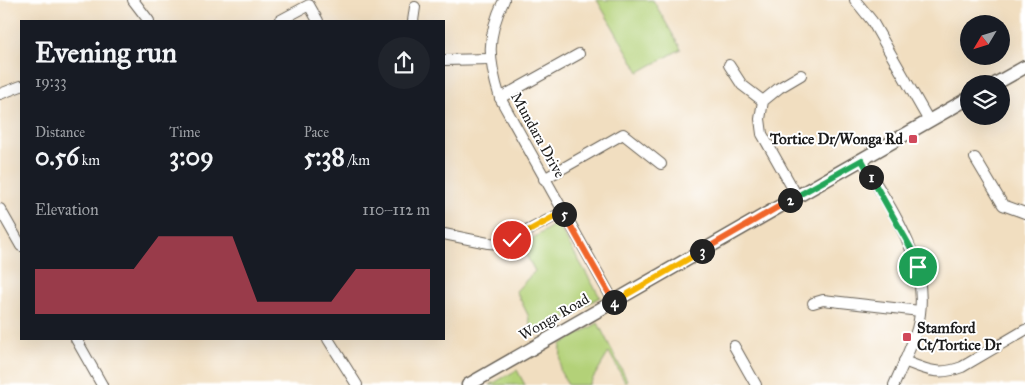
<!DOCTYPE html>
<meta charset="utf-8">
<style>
body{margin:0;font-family:"IM FELL Great Primer",serif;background:#20242c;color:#f1f3f6;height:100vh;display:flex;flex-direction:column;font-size:19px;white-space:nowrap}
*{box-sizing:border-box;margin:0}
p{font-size:16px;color:#9ea1a6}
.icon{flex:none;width:28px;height:28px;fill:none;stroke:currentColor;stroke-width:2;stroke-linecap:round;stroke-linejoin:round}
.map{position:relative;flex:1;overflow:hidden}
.panel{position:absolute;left:20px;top:20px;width:425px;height:320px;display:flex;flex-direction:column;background:#171b24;border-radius:0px;box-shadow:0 5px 20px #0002}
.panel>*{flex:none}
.needle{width:32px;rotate:232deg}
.controls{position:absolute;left:960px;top:15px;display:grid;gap:10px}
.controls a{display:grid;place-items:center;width:50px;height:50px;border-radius:50%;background:#171b24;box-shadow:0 5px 20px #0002;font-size:25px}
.pin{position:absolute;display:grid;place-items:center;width:42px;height:42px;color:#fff;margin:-21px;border:2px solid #fff;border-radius:50%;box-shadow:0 1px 5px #0007}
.km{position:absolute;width:25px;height:25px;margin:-12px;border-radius:50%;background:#222;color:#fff;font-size:14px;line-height:25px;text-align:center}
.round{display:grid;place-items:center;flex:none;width:52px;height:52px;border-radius:26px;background:#20242c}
.summary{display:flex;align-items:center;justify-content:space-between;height:85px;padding:0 15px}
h1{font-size:28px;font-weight:700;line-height:38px}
.stats{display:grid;grid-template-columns:repeat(3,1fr);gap:8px;height:85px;padding:5px 15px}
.stats div{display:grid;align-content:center}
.stats b{font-size:25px;font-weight:700}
.stats small{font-size:14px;font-weight:400}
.stats p{font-size:14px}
.chart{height:140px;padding:10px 15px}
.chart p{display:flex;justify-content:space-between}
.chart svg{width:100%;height:90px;margin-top:5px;fill:#d1495b;opacity:.7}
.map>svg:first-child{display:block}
</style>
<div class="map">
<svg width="1025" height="385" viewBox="0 0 1025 385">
<rect width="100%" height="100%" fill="#fff"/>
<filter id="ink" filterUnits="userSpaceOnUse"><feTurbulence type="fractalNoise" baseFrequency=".02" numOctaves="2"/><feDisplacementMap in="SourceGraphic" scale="10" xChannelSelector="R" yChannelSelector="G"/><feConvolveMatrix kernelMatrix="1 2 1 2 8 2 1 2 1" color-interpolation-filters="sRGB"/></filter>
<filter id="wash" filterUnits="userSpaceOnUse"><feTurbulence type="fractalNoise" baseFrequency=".0096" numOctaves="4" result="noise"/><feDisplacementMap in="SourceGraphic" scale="20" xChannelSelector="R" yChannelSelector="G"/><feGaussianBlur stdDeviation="1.12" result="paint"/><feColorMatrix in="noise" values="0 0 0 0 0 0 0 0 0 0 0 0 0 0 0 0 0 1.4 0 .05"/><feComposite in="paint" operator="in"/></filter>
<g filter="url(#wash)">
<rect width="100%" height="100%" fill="#f1dec0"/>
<g fill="#b3d178" stroke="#68764a">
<path d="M597 0H653L681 49 639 72Z"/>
<path d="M557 223 600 297 533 336 528 315 516 291 535 271 521 246Z"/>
<path d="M598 323 627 380 625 382 609 352 589 385H568L560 371 561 344Z"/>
<path d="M517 370 525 385H490Z"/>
</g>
</g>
<g filter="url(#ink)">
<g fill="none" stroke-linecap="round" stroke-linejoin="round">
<g stroke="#676055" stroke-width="12">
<g id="minor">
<path d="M133 0 149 21"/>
<path d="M504 0C486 37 488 60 500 98L614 302"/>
<path d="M855 0 872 21 929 121"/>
<path d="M279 21 309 5 318 21"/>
<path d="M413 21 415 7"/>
<path d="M444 60 490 59"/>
<path d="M729 65 742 85 763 101"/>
<path d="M0 94 21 86"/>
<path d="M500 98 579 54"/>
<path d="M975 158 1003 205 1025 213"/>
<path d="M862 160C892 211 934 266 917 329 911 348 902 367 894 385"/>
<path d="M544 179 623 134 661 164"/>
<path d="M797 196 762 134 760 119 763 101 779 88 801 75"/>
<path d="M0 209 21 246"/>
<path d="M444 234 488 243 502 244 563 212"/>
<path d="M813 303 823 300 920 311"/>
<path d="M76 339 102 385"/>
<path d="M328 339 357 385"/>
<path d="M734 346 756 385"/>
<path d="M904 361C927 370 938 376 962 367L1025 330"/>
</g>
</g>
<g stroke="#676055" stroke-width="15">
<g id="major">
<path d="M995 84 1025 67"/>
<path d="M468 385 969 98"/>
</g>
</g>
<use href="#minor" stroke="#fff" stroke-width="10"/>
<use href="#major" stroke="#fff" stroke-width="12"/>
</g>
</g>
<g fill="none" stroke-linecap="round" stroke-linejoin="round" filter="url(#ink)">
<g stroke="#fff" stroke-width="10">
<path id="split-1" d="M871 177 912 250 918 267"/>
</g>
<g stroke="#fff" stroke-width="10">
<path id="split-2" d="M790 200 862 160 871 177"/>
</g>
<g stroke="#fff" stroke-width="10">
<path id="split-3" d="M702 251 790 200"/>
</g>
<g stroke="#fff" stroke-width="10">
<path id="split-4" d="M614 302 702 251"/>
</g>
<g stroke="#fff" stroke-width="10">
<path id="split-5" d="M564 214 614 302"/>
</g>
<g stroke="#fff" stroke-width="10">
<path id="split-6" d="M512 240 563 212 564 214"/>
</g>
<use href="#split-1" stroke="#22a559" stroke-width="6"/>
<use href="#split-2" stroke="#22a559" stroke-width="6"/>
<use href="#split-3" stroke="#f0652b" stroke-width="6"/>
<use href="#split-4" stroke="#f5b400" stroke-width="6"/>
<use href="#split-5" stroke="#f0652b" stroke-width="6"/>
<use href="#split-6" stroke="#f5b400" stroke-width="6"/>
</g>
<g fill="#d1495b" stroke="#fff" stroke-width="2">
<rect x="908" y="134" width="10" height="10" rx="2.5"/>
<rect x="902" y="332" width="10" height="10" rx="2.5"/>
</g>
<g text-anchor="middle" stroke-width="4" stroke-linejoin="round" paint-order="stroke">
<g font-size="15" fill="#1c1c1c" stroke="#fff">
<text transform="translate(538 135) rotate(61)" y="5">Mundara Drive</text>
<text transform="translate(554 317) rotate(-30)" y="5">Wonga Road</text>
</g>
<g font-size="15" font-weight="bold" fill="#1c1c1c" stroke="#fff" text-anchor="end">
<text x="903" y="144">Tortice Dr/Wonga Rd</text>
<text x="917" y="333" text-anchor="start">Stamford<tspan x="917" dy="17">Ct/Tortice Dr</tspan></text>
</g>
</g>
</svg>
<div class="controls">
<a><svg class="needle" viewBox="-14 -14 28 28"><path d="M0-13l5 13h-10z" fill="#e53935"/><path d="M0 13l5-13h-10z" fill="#9ea1a6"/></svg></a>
<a><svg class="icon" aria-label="layers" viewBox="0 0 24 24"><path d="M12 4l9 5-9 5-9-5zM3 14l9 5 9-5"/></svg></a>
</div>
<div class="pin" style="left:918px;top:267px;background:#1e9e55"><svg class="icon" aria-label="arrive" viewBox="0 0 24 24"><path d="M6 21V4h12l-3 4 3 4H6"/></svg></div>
<div class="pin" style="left:512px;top:240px;background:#d93025"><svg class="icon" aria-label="check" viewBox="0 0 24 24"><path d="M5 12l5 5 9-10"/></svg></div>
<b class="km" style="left:871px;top:177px">1</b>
<b class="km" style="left:790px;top:200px">2</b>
<b class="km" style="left:702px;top:251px">3</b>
<b class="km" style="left:614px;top:302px">4</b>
<b class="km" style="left:564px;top:214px">5</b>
<section class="panel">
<div class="summary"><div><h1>Evening run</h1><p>19:33</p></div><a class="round"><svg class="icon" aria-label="share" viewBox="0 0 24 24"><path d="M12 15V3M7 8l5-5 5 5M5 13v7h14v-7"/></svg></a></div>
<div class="stats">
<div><p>Distance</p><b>0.56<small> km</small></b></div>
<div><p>Time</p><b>3:09</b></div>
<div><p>Pace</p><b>5:38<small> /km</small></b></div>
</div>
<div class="chart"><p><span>Elevation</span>110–112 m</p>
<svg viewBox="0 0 160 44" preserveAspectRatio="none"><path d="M0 44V22L10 22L20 22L30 22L40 22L50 6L60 6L70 6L80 6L90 38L100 38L110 38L120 38L130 22L140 22L150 22L160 22V44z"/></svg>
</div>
</section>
</div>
